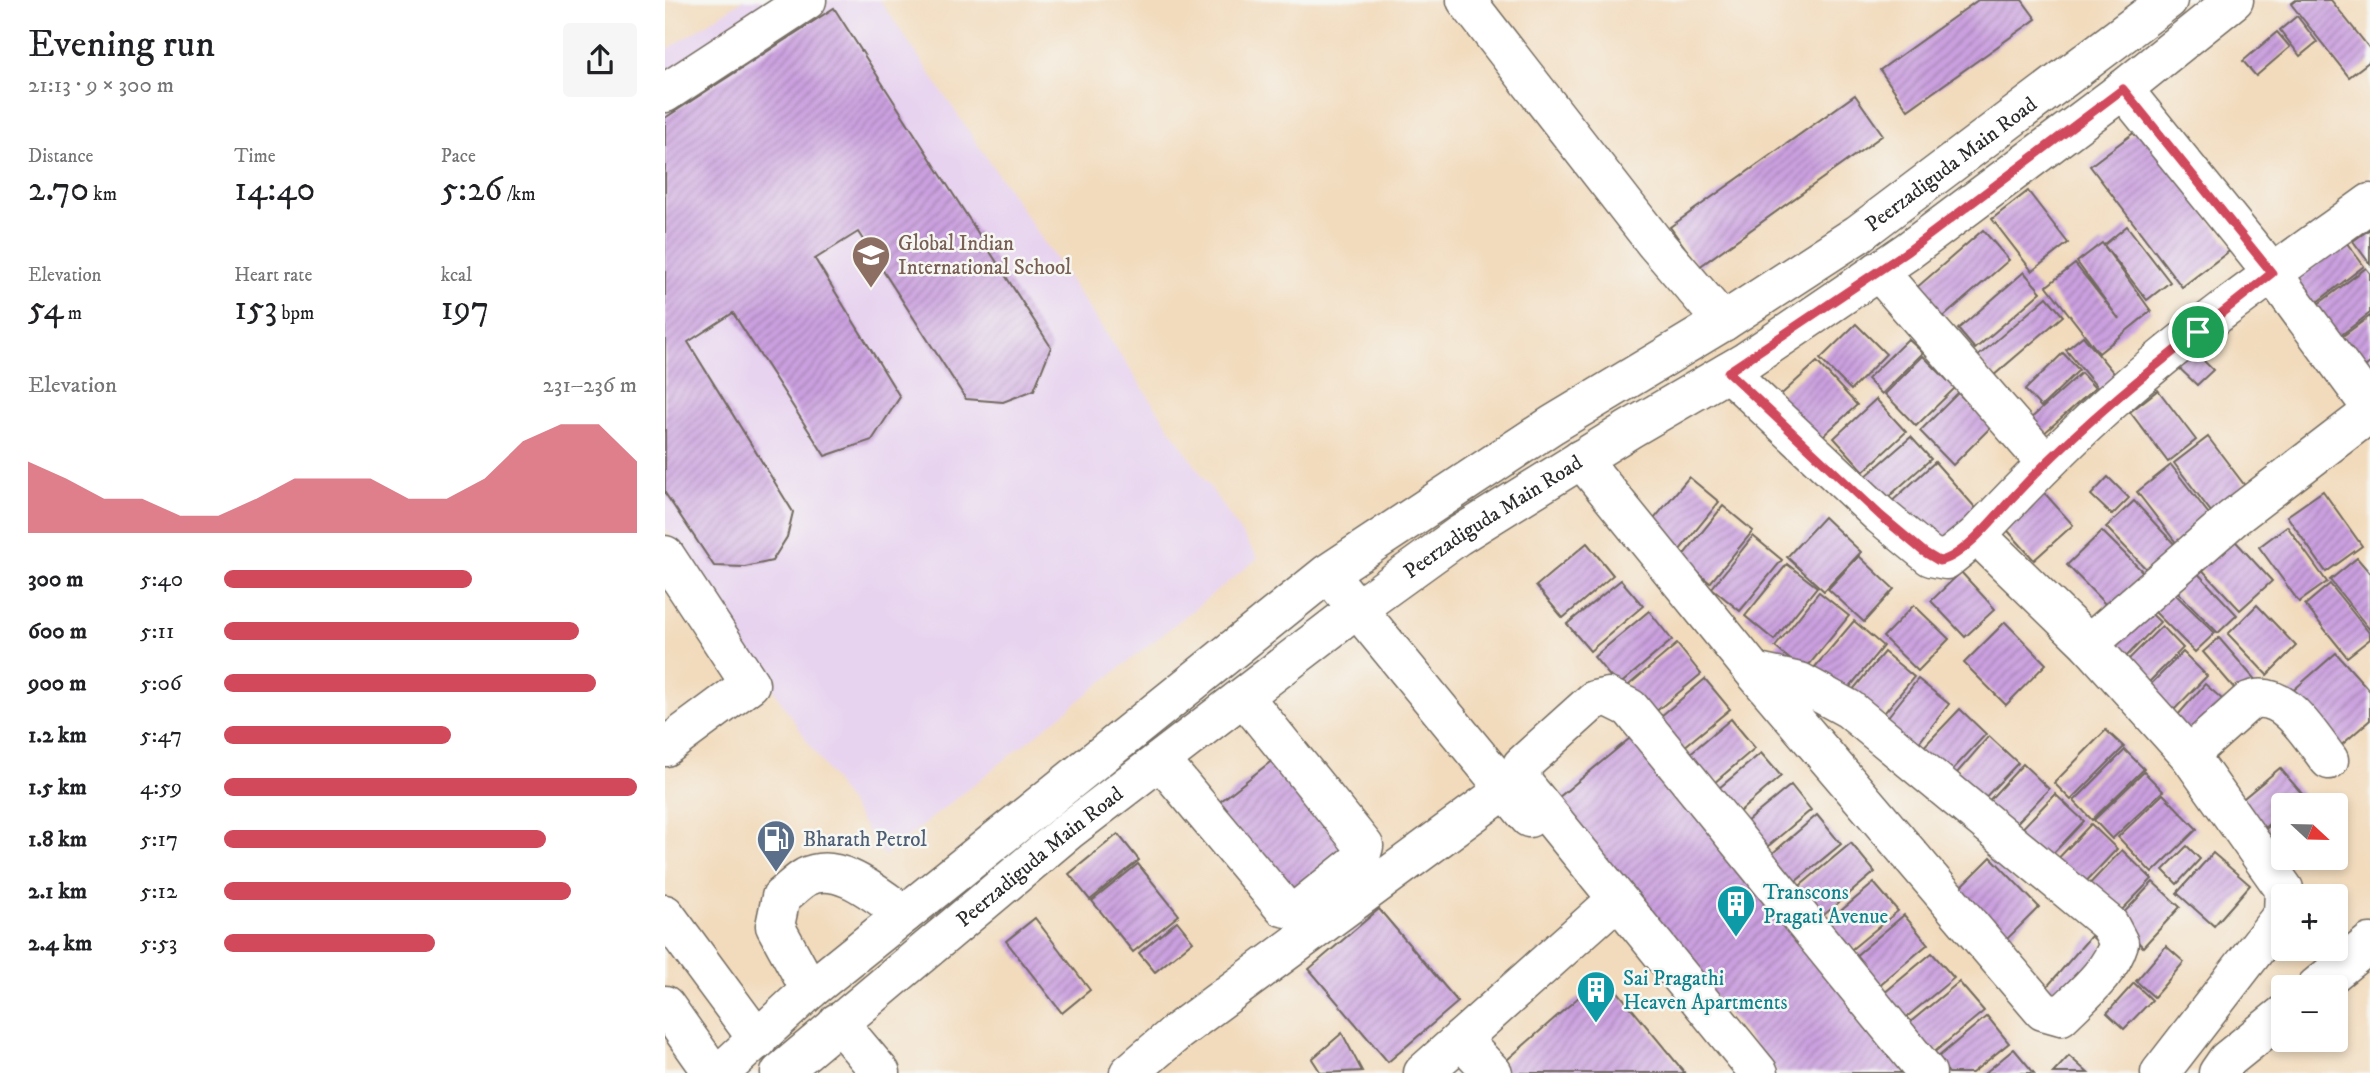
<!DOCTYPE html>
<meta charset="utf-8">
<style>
body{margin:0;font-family:"IM FELL DW Pica",serif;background:#f6f6f6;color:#202124;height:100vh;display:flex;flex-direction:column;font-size:26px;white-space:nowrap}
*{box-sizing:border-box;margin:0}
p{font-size:23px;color:#757577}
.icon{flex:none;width:38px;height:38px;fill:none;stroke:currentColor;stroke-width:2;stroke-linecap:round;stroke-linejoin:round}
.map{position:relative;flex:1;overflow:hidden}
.details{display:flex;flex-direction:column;background:#fff;width:665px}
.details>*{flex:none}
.needle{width:46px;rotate:112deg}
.fabs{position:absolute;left:1606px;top:793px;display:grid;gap:14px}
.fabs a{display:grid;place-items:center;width:77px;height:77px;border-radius:7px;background:#fff;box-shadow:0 4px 10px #0003;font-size:35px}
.pin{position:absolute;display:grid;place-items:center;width:60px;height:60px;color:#fff;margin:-30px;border:4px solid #fff;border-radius:50%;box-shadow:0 2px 7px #0007}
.round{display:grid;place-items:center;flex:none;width:74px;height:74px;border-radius:7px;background:#f6f6f6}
.headline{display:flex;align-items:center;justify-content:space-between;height:119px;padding:0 28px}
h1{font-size:38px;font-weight:600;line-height:52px}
.figures{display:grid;grid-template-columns:repeat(3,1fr);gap:10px;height:119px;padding:7px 28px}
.figures div{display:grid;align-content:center}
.figures b{font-size:35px;font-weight:600}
.figures small{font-size:19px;font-weight:400}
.figures p{font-size:19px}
.chart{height:196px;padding:14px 28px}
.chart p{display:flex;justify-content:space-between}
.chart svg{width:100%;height:126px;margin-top:7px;fill:#d1495b;opacity:.7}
ul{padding:0 28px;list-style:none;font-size:23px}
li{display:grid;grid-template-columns:112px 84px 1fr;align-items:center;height:52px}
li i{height:18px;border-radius:9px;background:#d1495b}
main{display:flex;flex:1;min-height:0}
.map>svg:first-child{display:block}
</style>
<main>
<section class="details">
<div class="headline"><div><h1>Evening run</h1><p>21:13 · 9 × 300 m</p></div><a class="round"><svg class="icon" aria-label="share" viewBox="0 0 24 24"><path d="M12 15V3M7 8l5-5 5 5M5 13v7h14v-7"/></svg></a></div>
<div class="figures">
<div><p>Distance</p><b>2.70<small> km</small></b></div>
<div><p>Time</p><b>14:40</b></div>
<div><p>Pace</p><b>5:26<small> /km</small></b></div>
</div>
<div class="figures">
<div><p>Elevation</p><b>54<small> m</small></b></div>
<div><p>Heart rate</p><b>153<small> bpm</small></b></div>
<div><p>kcal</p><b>197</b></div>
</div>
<div class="chart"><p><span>Elevation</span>231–236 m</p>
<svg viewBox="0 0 160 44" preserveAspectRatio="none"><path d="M0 44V19L10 25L20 32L30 32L40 38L50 38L60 32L70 25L80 25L90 25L100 32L110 32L120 25L130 12L140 6L150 6L160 19V44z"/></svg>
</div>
<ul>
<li><b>300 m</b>5:40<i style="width:60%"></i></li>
<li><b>600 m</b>5:11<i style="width:86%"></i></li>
<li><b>900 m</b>5:06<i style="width:90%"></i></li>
<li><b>1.2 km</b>5:47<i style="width:55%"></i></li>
<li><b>1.5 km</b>4:59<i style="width:100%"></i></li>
<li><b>1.8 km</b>5:17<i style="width:78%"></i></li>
<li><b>2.1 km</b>5:12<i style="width:84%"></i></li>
<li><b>2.4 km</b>5:53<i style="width:51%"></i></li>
</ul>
</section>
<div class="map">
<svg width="1705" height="1073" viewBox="0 0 1705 1073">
<defs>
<pattern id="building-hatch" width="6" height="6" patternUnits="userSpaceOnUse" patternTransform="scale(1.75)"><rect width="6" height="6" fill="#cba0df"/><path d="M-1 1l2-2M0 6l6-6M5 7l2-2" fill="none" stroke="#a583b5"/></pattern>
</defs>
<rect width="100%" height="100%" fill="#f6f6f2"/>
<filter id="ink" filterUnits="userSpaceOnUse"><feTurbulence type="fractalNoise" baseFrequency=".0143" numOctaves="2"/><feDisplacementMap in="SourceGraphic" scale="14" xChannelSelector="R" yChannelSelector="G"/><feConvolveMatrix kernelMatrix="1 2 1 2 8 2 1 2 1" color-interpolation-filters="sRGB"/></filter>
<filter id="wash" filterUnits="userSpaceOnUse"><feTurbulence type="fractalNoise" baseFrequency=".00686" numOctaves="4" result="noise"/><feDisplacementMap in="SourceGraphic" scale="28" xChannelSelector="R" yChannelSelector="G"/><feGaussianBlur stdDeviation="1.57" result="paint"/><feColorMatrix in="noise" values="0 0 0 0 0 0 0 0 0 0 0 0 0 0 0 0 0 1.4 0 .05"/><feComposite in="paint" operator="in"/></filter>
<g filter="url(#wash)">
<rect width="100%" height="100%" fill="#f2dbbd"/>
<path fill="#e7d2ef" d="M78 0H215L593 558 219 856 0 527V51Z"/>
<g id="blocks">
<g fill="url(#building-hatch)">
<path d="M1313 0H1357L1371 19 1243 110 1215 70Z"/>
<path d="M1631 0H1666L1705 49V61L1684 77 1626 4Z"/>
<path d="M169 8 386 347 369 390 338 402 301 399 193 232 150 259 235 397 207 440 160 456 68 313 23 342 128 512 122 537 107 561 80 567 49 566 0 493V118Z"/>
<path d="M1632 16 1652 42 1635 56 1615 30Z"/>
<path d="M1612 32 1625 47 1591 76 1578 61Z"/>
<path d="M1190 95 1218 135 1034 267 1005 227Z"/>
<path d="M1475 128 1567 249 1517 287 1425 166Z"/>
<path d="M1363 191 1403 243 1367 271 1327 219Z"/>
<path d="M1462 226 1505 282 1482 300 1439 245Z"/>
<path d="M1705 229V264L1688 241Z"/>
<path d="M1318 230 1344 260 1276 319 1250 289Z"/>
<path d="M1678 238 1699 266 1639 312 1618 284Z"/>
<path d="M1437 243 1486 311 1434 353 1382 286 1410 264 1454 319 1412 262Z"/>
<path d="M1701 268 1705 273V313L1663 345 1640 314Z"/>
<path d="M1359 272 1376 292 1310 349 1293 329Z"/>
<path d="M1382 297 1398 316 1328 376 1312 357Z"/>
<path d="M1705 316V363L1686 377 1663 347Z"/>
<path d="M1191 324 1221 354 1186 390 1155 359Z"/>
<path d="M1418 336 1453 378 1436 392 1401 350Z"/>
<path d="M1243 339 1258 353 1217 394 1202 379Z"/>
<path d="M1525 347 1548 370 1532 385 1509 363Z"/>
<path d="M1398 353 1414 370 1376 407 1360 390Z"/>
<path d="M1258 356 1290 388 1251 426 1220 394Z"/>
<path d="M1152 362 1192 405 1149 444 1109 401Z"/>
<path d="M1416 373 1430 388 1376 436 1362 422Z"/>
<path d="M1493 390 1531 440 1503 462 1465 412Z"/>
<path d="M1293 393 1326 427 1288 465 1255 431Z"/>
<path d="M1211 399 1241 432 1199 471 1169 438Z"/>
<path d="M1246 437 1266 459 1221 499 1201 476Z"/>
<path d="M1543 437 1587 495 1553 521 1509 463Z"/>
<path d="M1270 462 1316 514 1270 556 1224 504Z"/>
<path d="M1506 465 1550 522 1516 549 1472 492Z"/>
<path d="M1024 477 1054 502 1010 556 979 531Z"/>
<path d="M1443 477 1464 498 1447 515 1426 495Z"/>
<path d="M1375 488 1408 525 1369 560 1336 523Z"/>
<path d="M1658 491 1697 546 1661 572 1622 516Z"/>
<path d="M1469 501 1512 547 1485 573 1441 527Z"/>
<path d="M1058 506 1088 531 1045 583 1016 558Z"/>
<path d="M1159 517 1196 552 1159 591 1122 557Z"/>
<path d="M1622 526 1662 582 1634 602 1594 547Z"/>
<path d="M1437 531 1481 575 1446 610 1402 565Z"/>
<path d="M1561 531 1607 581 1575 610 1529 561Z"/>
<path d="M1088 536 1117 560 1075 611 1047 588Z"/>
<path d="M922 543 948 575 898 618 871 586Z"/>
<path d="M1194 556 1229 589 1199 622 1163 589Z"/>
<path d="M1692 558 1705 573V630L1665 580Z"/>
<path d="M1122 564 1152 587 1109 640 1080 616Z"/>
<path d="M1525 565 1572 615 1553 633 1505 584Z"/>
<path d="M1296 572 1330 609 1300 637 1266 601Z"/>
<path d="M956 580 978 606 925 651 902 624Z"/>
<path d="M1665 584 1705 634V639L1682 657 1640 605Z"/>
<path d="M1506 590 1550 633 1530 652 1487 609Z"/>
<path d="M1154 592 1184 616 1139 671 1110 647Z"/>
<path d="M1476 604 1495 622 1452 666 1434 648Z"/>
<path d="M1249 605 1284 639 1253 671 1218 637Z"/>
<path d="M1592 605 1631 646 1602 675 1563 634Z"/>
<path d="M984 611 1007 640 953 686 929 657Z"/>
<path d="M1189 621 1218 646 1174 700 1144 674Z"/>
<path d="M1340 622 1381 664 1341 705 1299 663Z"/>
<path d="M1497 626 1518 648 1477 689 1455 668Z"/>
<path d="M1554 638 1592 682 1576 696 1538 652Z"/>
<path d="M1012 644 1036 674 983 718 959 689Z"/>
<path d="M1219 652 1249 677 1211 723 1182 697Z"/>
<path d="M1518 652 1542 676 1501 718 1477 693Z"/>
<path d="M1671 653 1705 691V720L1672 749 1624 694Z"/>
<path d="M1040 679 1065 709 1013 752 989 722Z"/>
<path d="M1253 679 1284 704 1246 753 1214 728Z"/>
<path d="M1540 684 1565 706 1530 745 1505 724Z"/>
<path d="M1295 709 1321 734 1278 780 1251 755Z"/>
<path d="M1066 719 1090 748 1042 789 1017 760Z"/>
<path d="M1441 730 1459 747 1406 800 1389 783Z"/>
<path d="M970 734 1254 1073H1113L887 803Z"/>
<path d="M1324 736 1353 763 1313 805 1285 781Z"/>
<path d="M1460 750 1479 769 1427 820 1409 801Z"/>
<path d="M1096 753 1116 776 1067 818 1047 794Z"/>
<path d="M614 755 691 849 624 904 546 809Z"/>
<path d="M1358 764 1384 789 1344 831 1318 807Z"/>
<path d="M1615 768 1638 795 1626 805H1619V811L1590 836 1567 808Z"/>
<path d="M1479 772 1498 791 1447 839 1429 820Z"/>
<path d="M1126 785 1146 810 1096 852 1075 827Z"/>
<path d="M1390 794 1419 821 1378 864 1349 837Z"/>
<path d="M1498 794 1532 829 1487 873 1453 837Z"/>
<path d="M1639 797 1646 805H1630Z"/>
<path d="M1619 814V852L1610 859 1591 837Z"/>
<path d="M1152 815 1176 844 1125 886 1102 858Z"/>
<path d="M1426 824 1452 849 1412 891 1385 867Z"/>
<path d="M453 834 474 860 425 900 404 874Z"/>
<path d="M1186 843 1210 872 1154 919 1130 890Z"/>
<path d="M1522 846 1535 859 1512 884 1498 870Z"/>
<path d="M1457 850 1487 879 1446 921 1416 893Z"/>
<path d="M1548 853 1585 885 1549 926 1512 893Z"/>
<path d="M1326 857 1374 907 1339 942 1291 892Z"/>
<path d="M473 864 514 915 468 952 427 901Z"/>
<path d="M1488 882 1515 907 1478 947 1451 921Z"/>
<path d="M1209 883 1233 911 1182 953 1159 925Z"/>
<path d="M714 909 793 1002 723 1062 644 969Z"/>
<path d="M1239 915 1263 944 1212 987 1188 958Z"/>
<path d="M370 918 425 990 397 1013 341 941Z"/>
<path d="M512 921 528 941 490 972 474 953Z"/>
<path d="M1426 936 1442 950 1390 1010 1374 996Z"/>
<path d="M1501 946 1519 962 1489 997 1471 981Z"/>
<path d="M1267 953 1289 978 1238 1020 1218 994Z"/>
<path d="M939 975 1020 1073H827Z"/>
<path d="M1294 982 1319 1011 1267 1054 1243 1024Z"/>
<path d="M1469 983 1487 1000 1459 1029 1442 1013Z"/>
<path d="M1322 1016 1344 1043 1307 1073H1284L1272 1058Z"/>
<path d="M677 1033 697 1071 656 1073 647 1059Z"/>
<path d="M1349 1049 1369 1073H1320Z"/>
<path d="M1404 1056 1423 1073H1388Z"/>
</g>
</g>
</g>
<g filter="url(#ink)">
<use href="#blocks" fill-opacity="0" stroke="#71695e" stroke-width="2"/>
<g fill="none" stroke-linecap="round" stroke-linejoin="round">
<g stroke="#71695e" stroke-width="41">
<g id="minor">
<path d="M801 0 990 243 1058 322"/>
<path d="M1458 89 1607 273 1705 406"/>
<path d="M0 93 142 0"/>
<path d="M1213 271 1380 462"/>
<path d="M1063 372 1216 516 1266 557 1281 560 1312 535 1424 644 1524 755 1619 889 1618 914 1495 1073"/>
<path d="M916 459 1089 672 1378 1011 1396 1016C1418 994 1445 973 1454 943L1444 924 1184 709 1135 682 1089 672"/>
<path d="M1312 535C1359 485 1405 438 1456 393 1534 324 1621 264 1705 203"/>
<path d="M0 555 85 684 0 747"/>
<path d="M676 589 864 818"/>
<path d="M1424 644 1567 519 1705 413"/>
<path d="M1524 755 1584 701C1619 687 1646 738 1664 760"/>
<path d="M496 761 618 907 633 910 695 860 699 846 579 697"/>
<path d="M0 914 93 1040"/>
<path d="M1651 987 1705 943"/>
<path d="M145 990 110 926 116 897C124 891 132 882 141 877 174 860 214 897 239 914"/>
<path d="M0 1005 48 1073"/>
<path d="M173 1022 216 1073"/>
<path d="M796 1039 828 1073"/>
<path id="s1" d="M55 1073 145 990 663 573 887 425 1058 322 1193 234 1503 0"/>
<path id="s2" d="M115 1073 403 831 692 609 793 536 965 429 1080 362 1243 251 1447 98 1569 0"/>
<path d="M464 1073 512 1032 841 789"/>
<path d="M758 1073 939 911"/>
<path d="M1094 1073 858 783 857 765 929 700 943 697 965 708 1262 1073"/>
<path d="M1553 1073 1562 1060 1619 1014"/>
</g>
</g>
<use href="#minor" stroke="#fff" stroke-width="38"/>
</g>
</g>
<g fill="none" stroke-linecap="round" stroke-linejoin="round" filter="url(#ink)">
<g stroke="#fff" stroke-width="14">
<path id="route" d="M1458 89 1607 273C1518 344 1427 412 1349 496 1333 513 1297 559 1274 561L1259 552 1216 516 1063 372 1243 251Z"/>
</g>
<use href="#route" stroke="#d1495b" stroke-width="9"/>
</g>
<defs>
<g id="school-pin" transform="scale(2.0125)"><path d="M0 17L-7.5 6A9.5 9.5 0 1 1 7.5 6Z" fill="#8d6e63" stroke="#f6f6f2"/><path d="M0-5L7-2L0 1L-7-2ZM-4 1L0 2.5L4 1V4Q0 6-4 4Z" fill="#fff"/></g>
<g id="fuel-pin" transform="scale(2.0125)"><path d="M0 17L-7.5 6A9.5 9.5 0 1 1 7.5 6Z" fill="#5c6f8a" stroke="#f6f6f2"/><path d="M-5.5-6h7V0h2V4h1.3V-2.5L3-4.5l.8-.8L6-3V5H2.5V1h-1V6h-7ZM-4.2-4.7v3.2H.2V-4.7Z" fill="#fff"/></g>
<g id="building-pin" transform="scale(2.0125)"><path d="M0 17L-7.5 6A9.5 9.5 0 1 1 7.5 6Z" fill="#0f9aa8" stroke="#f6f6f2"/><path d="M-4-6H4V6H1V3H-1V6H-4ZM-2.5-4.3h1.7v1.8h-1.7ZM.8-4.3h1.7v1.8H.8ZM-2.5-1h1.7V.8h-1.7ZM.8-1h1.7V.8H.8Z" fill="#fff"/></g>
</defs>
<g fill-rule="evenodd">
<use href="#school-pin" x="206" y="255"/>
<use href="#fuel-pin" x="111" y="839"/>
<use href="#building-pin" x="1071" y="904"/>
<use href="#building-pin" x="931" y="990"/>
</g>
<g text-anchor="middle" stroke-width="5" stroke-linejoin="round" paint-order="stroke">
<g font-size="21" fill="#2b2b2b" stroke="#f6f6f2">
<text dy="7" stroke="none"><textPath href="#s1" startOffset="1533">Peerzadiguda Main Road</textPath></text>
<text dy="7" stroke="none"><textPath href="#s2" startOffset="905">Peerzadiguda Main Road</textPath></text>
<text dy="7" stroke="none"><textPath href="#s2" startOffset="338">Peerzadiguda Main Road</textPath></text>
</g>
<g font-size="21" fill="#785e54" stroke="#f6f6f2" text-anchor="start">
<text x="233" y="250">Global Indian<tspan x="233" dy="24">International School</tspan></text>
</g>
<g font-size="21" fill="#4e5e75" stroke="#f6f6f2" text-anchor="start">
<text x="138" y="846">Bharath Petrol</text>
</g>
<g font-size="21" fill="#0d838f" stroke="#f6f6f2" text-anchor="start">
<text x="1098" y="899">Transcons<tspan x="1098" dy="24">Pragati Avenue</tspan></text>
<text x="958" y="985">Sai Pragathi<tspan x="958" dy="24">Heaven Apartments</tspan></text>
</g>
</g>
</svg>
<div class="fabs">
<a><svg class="needle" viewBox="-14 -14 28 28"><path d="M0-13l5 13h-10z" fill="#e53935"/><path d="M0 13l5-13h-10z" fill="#757577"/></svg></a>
<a>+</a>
<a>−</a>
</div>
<div class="pin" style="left:1533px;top:332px;background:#1e9e55"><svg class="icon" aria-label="arrive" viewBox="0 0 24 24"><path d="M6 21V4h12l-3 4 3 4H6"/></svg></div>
</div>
</main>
